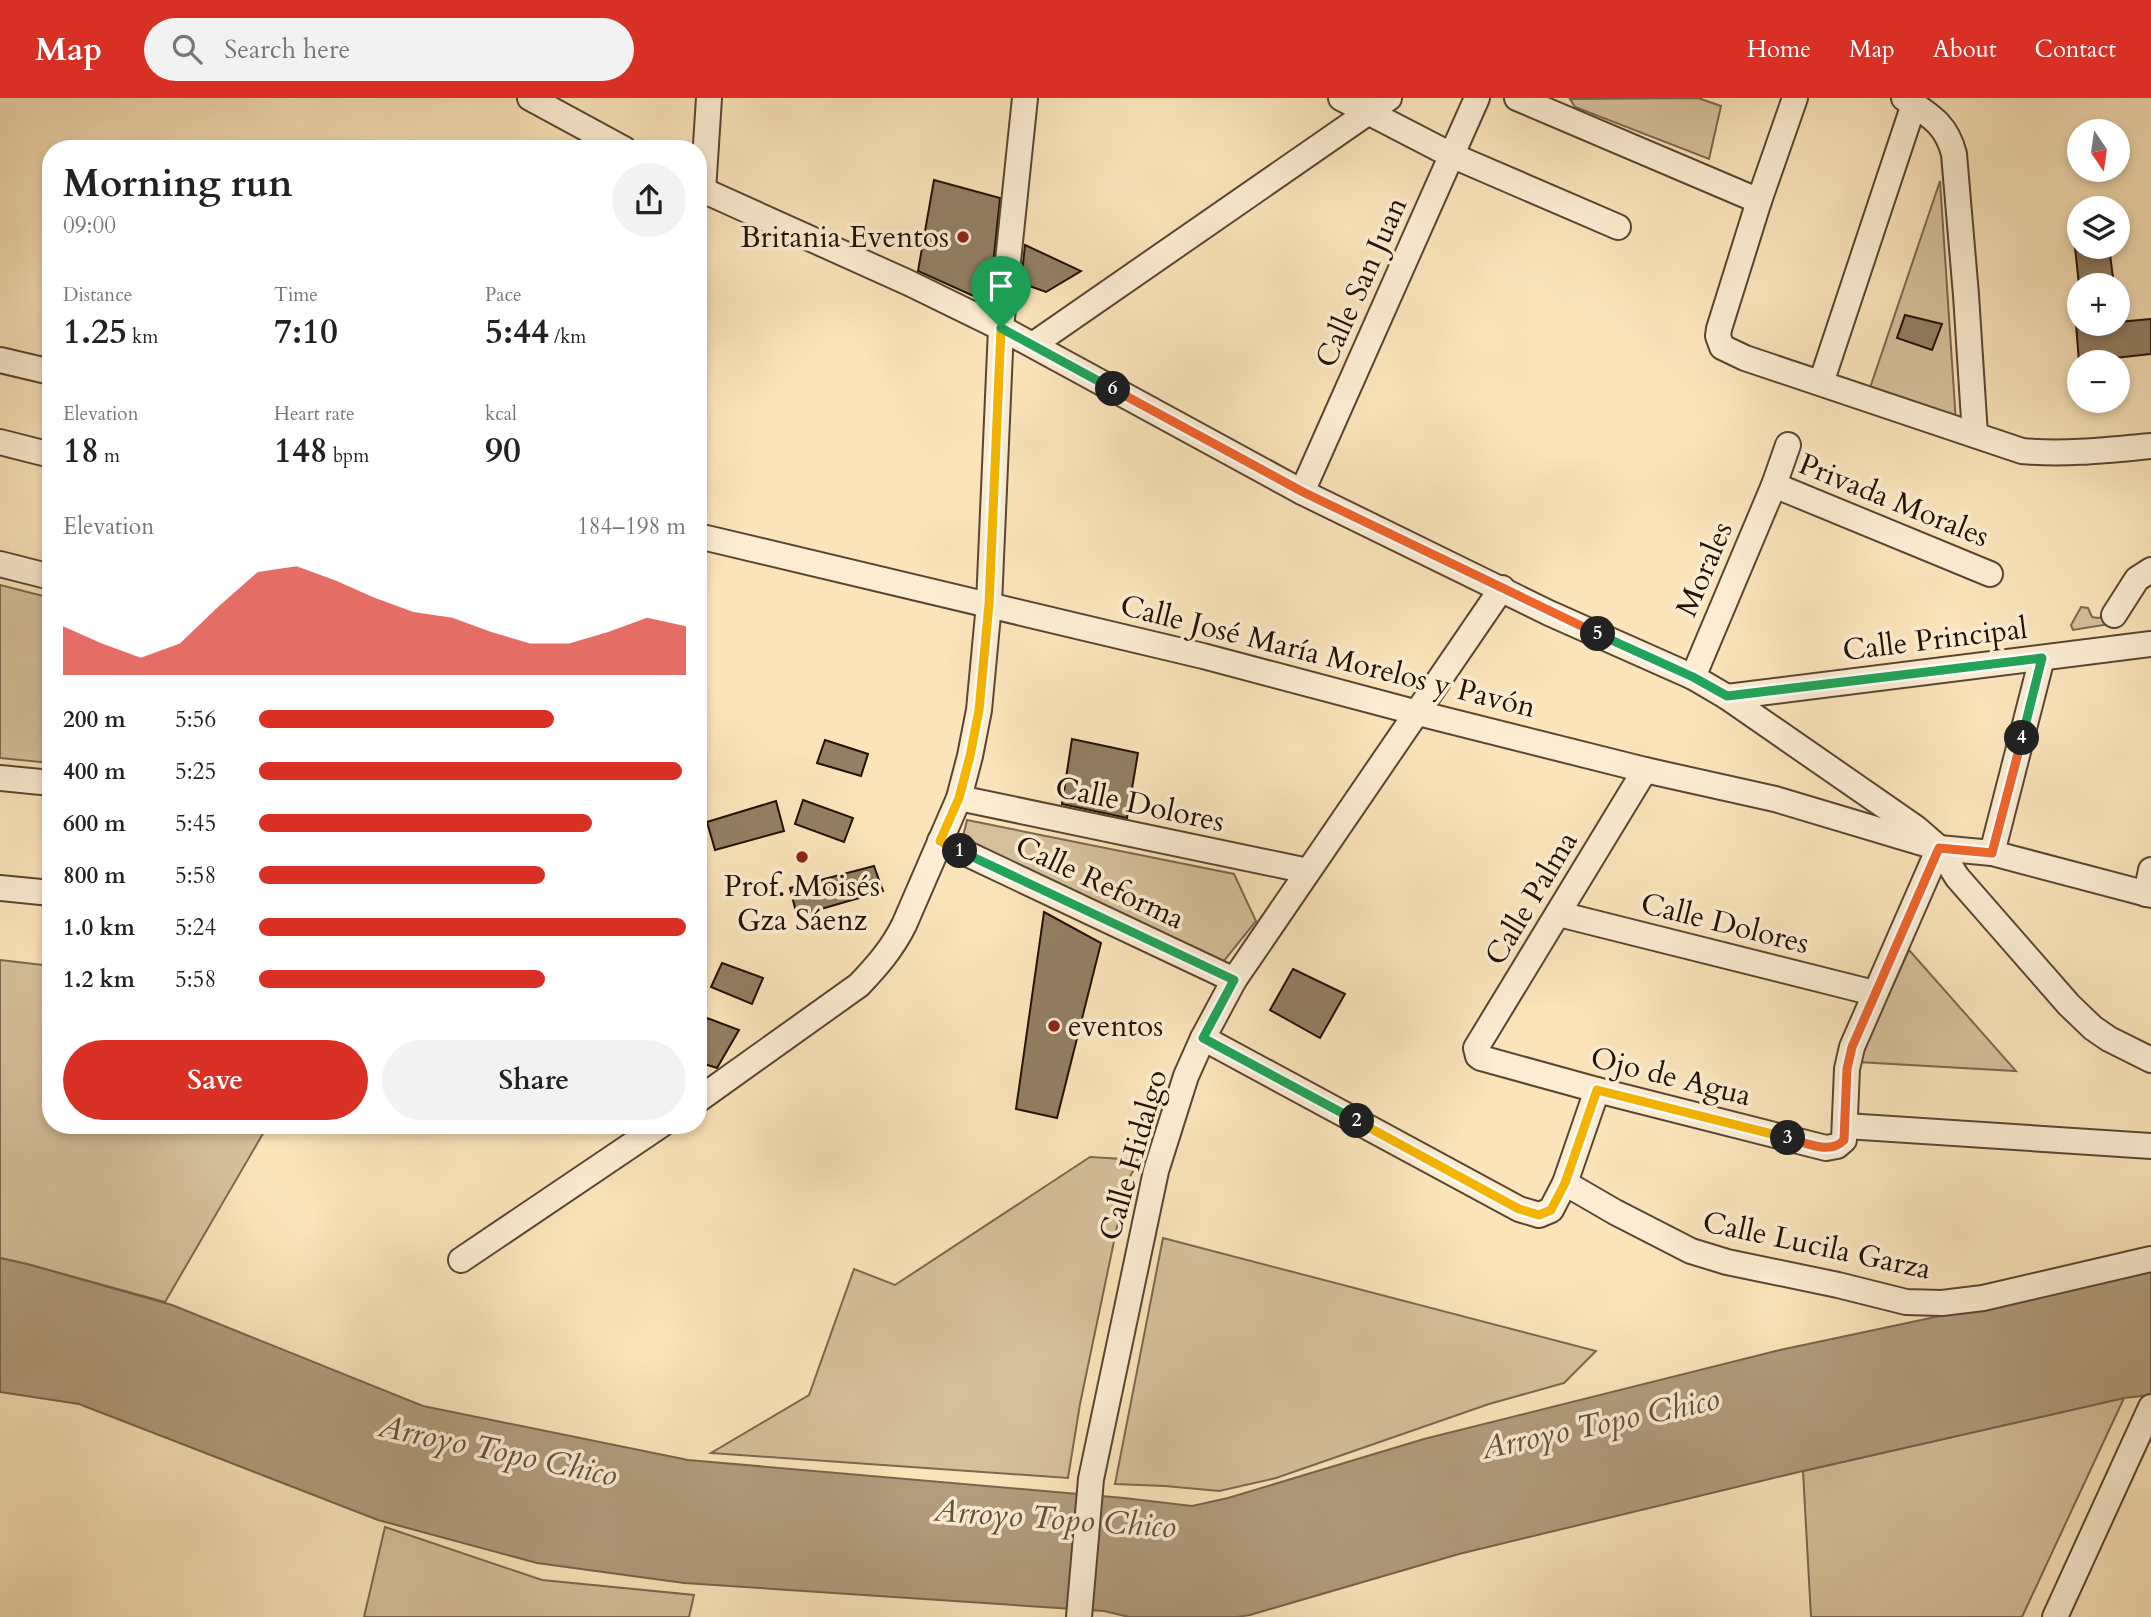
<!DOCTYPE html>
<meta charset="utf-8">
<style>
body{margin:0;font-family:Cardo,serif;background:#f2f2f2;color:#222;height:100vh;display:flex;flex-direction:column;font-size:26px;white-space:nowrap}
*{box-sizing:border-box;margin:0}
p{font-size:23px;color:#767676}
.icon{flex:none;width:38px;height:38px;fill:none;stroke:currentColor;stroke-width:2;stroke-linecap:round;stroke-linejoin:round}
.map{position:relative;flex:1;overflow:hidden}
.side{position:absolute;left:42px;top:42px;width:665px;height:994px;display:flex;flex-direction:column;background:#fff;border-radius:28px;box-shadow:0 4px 10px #0003}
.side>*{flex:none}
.needle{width:46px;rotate:167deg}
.tools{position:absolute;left:2067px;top:21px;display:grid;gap:14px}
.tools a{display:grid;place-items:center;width:63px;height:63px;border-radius:50%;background:#fff;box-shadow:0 4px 10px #0003;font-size:35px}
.pin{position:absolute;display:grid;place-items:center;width:60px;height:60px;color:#fff;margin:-72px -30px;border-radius:50% 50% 50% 0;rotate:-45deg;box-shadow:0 0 7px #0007}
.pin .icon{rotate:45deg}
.km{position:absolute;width:35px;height:35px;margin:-18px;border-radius:50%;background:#222;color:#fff;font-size:19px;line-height:35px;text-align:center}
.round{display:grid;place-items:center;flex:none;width:74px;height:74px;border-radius:37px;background:#f2f2f2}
.head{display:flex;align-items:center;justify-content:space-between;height:119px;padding:0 21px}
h1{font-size:38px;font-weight:700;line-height:52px}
.figures{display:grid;grid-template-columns:repeat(3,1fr);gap:10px;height:119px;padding:7px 21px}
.figures div{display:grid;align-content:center}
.figures b{font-size:35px;font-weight:700}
.figures small{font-size:19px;font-weight:400}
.figures p{font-size:19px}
.chart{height:196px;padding:14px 21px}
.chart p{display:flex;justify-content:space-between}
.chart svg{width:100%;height:126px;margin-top:7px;fill:#d93025;opacity:.7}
.primary-button{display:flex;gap:14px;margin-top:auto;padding:14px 21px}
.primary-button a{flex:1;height:80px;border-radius:42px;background:#d93025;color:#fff;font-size:28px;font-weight:700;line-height:80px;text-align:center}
.primary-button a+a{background:#f2f2f2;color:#222}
ul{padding:0 21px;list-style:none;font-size:23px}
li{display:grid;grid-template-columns:112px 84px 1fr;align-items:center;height:52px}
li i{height:18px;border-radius:9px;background:#d93025}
header{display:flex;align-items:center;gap:42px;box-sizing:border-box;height:98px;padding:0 35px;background:#d93025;color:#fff}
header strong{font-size:33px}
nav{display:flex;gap:38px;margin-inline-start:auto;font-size:24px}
.search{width:490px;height:63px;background:#f2f2f2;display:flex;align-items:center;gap:18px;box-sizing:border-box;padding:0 24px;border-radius:38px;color:#767676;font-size:26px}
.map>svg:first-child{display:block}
</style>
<header>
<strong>Map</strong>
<div class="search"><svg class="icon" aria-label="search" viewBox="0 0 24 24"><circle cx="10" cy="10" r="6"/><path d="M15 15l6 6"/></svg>Search here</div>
<nav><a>Home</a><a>Map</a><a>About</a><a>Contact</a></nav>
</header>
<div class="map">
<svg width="2151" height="1519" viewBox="0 0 2151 1519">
<rect width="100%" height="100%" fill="#fbe4ba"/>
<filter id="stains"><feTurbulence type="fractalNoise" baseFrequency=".00286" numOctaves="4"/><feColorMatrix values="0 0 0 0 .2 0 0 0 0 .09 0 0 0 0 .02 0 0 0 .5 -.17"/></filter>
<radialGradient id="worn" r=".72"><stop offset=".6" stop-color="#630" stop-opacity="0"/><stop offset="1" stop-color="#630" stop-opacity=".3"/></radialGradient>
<g fill="#d6c09b" stroke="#7c6850" stroke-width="2">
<path d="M1698 0 1721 8 1709 61 1575 9 1570 1Z"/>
<path d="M1940 83 1956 325 1870 290Z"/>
<path d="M0 487 51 500V665L0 660Z"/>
<path d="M2081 509 2088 510 2092 519 2098 520 2114 517 2116 525 2073 532 2071 527Z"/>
<path d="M967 722 1234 776 1256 823 1219 869 962 743Z"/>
<path d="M1909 852 2016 973 1858 964Z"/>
<path d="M0 862 51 868V1027H268L165 1204 27 1166 0 1160Z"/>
<path d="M1090 1059 1139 1062 1126 1086 1080 1306 1068 1380 711 1355 809 1297 854 1171 895 1187Z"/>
<path d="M1163 1140 1596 1253 1564 1285 1489 1306 1276 1380 1219 1393 1165 1388 1115 1386Z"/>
<path d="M2124 1300 2022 1519H1811L1803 1373Z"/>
<path d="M385 1429 542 1482 694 1497 689 1519H364Z"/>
</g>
<path fill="#b29c7c" stroke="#79644c" stroke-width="2" d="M0 1160 27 1166 172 1207 423 1308 688 1362 1124 1400 1192 1408 1228 1400 1424 1341 1780 1252 2151 1173V1297L2124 1300 1803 1373 1459 1456 1250 1517 1237 1519H1129L1104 1513 684 1485 537 1465 378 1422 79 1306 0 1294Z"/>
<g fill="#937f63" stroke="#231105" stroke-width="2">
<path d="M934 82 1000 100 989 205 918 173Z"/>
<path d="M1025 147 1081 173 1046 194 1021 185Z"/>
<path d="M2075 149H2109L2114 187H2079Z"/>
<path d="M1905 217 1942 226 1932 252 1897 240Z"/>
<path d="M2151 221V256L2079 264 2076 226H2118V224Z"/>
<path d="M1072 641 1138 655 1127 720 1062 706Z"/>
<path d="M825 642 868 656 861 678 817 665Z"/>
<path d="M803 702 853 720 844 744 795 726Z"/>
<path d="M776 703 784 733 715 752 707 724Z"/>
<path d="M874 768 883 793 797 818 790 790Z"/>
<path d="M1044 814 1101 845 1057 1020 1016 1011Z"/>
<path d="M722 865 763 880 752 906 711 889Z"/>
<path d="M1293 871 1345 896 1320 940 1270 912Z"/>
<path d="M707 920 739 932 717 970 698 964V947Z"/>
</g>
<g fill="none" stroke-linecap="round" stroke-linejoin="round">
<g stroke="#594632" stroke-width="28">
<g id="minor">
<path d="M530 0 624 51"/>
<path d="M1341 0 1451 57 1618 129"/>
<path d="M1517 0 1759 103"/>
<path d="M1795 0 1759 103 1719 231 1718 238 1722 249 1745 260 2022 353C2065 357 2108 352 2151 348"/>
<path d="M1904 0C1929 17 1946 25 1954 56L1966 197 1975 337"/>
<path d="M698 90 909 185 1001 230 1302 394 1549 515 1693 579 1727 599 1916 730 1939 750 1957 779 2069 907 2093 930 2109 941 2151 962"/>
<path d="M703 93 709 0"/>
<path d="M1034 246 1389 0"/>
<path d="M0 262 51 274"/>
<path d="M1821 285 1914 6"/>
<path d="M0 344 51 357"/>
<path d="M1774 387 1990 476"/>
<path d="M1302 394 1477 0"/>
<path d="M698 438 1203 558 1418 615 1645 672 1775 701 1939 750 1992 755 2151 797"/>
<path d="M0 466 51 479"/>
<path d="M2114 517 2137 481 2151 472"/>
<path d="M1693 579 1774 387 1788 347"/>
<path d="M1727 599 2151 546"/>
<path d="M1645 672 1476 950 1478 958 1481 960 1597 992 1826 1050 1837 1048 1844 1042 1847 971 1852 949 1939 750"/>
<path d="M0 680 51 685"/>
<path d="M959 700 1308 773"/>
<path d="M940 743 1234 882"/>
<path d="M1992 755 2042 560"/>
<path d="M0 790 51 795"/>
<path d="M2146 796 2151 772"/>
<path d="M1559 816 1874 895"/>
<path d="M1203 940 1519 1111 1539 1117 1551 1112 1565 1085 1597 992"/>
<path d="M698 1002 859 887C877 868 892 851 904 827L959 700 970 658 979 612 989 506 1001 230 1025 0"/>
<path d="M1846 1028 2151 1048"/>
<path d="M1565 1085 1615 1114 1691 1153 1727 1164 1838 1187 1906 1204 1942 1205 1983 1200 2151 1161"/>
<path d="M461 1162 661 1027"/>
<path d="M1079 1519 1091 1381 1156 1073 1186 978 1203 940 1234 882 1502 490"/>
<path d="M2055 1519 2151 1309"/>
</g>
</g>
<use href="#minor" stroke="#fcedd2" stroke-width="24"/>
</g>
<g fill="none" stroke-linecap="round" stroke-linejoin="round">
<g stroke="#fff" stroke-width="14">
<path id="split-1" d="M960 753 940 743 959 700 970 658 979 612 989 506 1001 230"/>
</g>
<g stroke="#fff" stroke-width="14">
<path id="split-2" d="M960 753 1234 882 1203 940 1357 1023"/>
</g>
<g stroke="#fff" stroke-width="14">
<path id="split-3" d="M1357 1023 1519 1111 1539 1117 1551 1112 1565 1085 1597 992 1788 1040"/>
</g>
<g stroke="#fff" stroke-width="14">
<path id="split-4" d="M1788 1040C1806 1045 1830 1057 1844 1042L1847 971 1852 949 1939 750 1992 755 2022 640"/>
</g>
<g stroke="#fff" stroke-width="14">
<path id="split-5" d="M1598 536 1693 579 1727 598 2042 560 2022 640"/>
</g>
<g stroke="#fff" stroke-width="14">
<path id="split-6" d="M1113 291 1303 394 1598 536"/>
</g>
<g stroke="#fff" stroke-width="14">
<path id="split-7" d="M1001 230 1113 291"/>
</g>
<use href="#split-1" stroke="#f5b400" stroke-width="9"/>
<use href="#split-2" stroke="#22a559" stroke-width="9"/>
<use href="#split-3" stroke="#f5b400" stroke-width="9"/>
<use href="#split-4" stroke="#f0652b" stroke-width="9"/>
<use href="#split-5" stroke="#22a559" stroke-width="9"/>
<use href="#split-6" stroke="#f0652b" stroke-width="9"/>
<use href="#split-7" stroke="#22a559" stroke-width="9"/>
</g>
<g fill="#8f2418" stroke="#fcedd2" stroke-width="2.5">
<circle cx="963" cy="139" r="7"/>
<circle cx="802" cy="759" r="7"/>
<circle cx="1054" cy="928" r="7"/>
</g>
<g text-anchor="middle" stroke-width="7" stroke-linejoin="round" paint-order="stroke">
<g font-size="30" fill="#231105" stroke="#fcedd2" text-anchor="end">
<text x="949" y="149">Britania Eventos</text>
<text x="802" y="798" text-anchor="middle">Prof. Moisés<tspan x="802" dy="34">Gza Sáenz</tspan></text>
<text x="1068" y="938" text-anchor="start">eventos</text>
</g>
<g font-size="30" fill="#231105" stroke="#fcedd2">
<text transform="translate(1361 184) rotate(-66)" y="10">Calle San Juan</text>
<text transform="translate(1894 402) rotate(22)" y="10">Privada Morales</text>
<text transform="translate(1704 471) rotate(-67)" y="10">Morales</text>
<text transform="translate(1935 541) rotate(-7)" y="10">Calle Principal</text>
<text transform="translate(1328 558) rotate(14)" y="10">Calle José María Morelos y Pavón</text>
<text transform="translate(1140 706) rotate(12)" y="10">Calle Dolores</text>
<text transform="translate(1100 784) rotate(25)" y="10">Calle Reforma</text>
<text transform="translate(1531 800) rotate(-59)" y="10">Calle Palma</text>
<text transform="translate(1725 825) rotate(14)" y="10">Calle Dolores</text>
<text transform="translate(1671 978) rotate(14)" y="10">Ojo de Agua</text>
<text transform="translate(1133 1057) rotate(-74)" y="10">Calle Hidalgo</text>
<text transform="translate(1817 1147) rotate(12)" y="10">Calle Lucila Garza</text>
</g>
<g font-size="32" font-style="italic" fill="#63503b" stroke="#fcedd2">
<text transform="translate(1600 1325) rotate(-12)" y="11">Arroyo Topo Chico</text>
<text transform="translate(498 1352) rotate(12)" y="11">Arroyo Topo Chico</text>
<text transform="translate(1055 1420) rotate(4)" y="11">Arroyo Topo Chico</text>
</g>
</g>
<rect width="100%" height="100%" filter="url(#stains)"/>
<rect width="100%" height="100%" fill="url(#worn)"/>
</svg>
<div class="tools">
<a><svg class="needle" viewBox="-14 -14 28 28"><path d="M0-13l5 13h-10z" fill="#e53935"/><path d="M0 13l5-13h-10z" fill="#767676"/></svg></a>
<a><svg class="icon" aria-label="layers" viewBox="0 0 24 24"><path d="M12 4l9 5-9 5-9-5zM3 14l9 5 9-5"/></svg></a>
<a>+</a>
<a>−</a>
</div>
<div class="pin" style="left:1001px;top:230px;background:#1e9e55"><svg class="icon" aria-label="arrive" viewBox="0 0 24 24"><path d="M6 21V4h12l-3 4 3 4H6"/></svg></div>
<b class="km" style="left:960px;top:753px">1</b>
<b class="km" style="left:1357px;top:1023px">2</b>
<b class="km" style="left:1788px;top:1040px">3</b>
<b class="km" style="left:2022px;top:640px">4</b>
<b class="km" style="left:1598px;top:536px">5</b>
<b class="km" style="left:1113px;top:291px">6</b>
<section class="side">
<div class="head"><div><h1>Morning run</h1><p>09:00</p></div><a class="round"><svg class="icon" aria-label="share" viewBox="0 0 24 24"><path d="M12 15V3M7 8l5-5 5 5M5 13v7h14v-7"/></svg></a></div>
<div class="figures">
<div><p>Distance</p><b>1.25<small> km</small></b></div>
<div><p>Time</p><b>7:10</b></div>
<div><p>Pace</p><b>5:44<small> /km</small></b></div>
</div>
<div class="figures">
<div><p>Elevation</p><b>18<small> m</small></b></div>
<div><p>Heart rate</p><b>148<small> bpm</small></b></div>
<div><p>kcal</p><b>90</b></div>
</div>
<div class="chart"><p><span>Elevation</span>184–198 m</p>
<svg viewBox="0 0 160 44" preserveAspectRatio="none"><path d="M0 44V27L10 33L20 38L30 33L40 20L50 8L60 6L70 11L80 17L90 22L100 24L110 29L120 33L130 33L140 29L150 24L160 27V44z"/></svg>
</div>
<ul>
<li><b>200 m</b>5:56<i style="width:69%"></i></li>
<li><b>400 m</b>5:25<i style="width:99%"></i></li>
<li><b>600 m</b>5:45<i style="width:78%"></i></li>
<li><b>800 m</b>5:58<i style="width:67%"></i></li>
<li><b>1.0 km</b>5:24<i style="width:100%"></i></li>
<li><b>1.2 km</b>5:58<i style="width:67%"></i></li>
</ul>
<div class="primary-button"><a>Save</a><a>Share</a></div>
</section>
</div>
